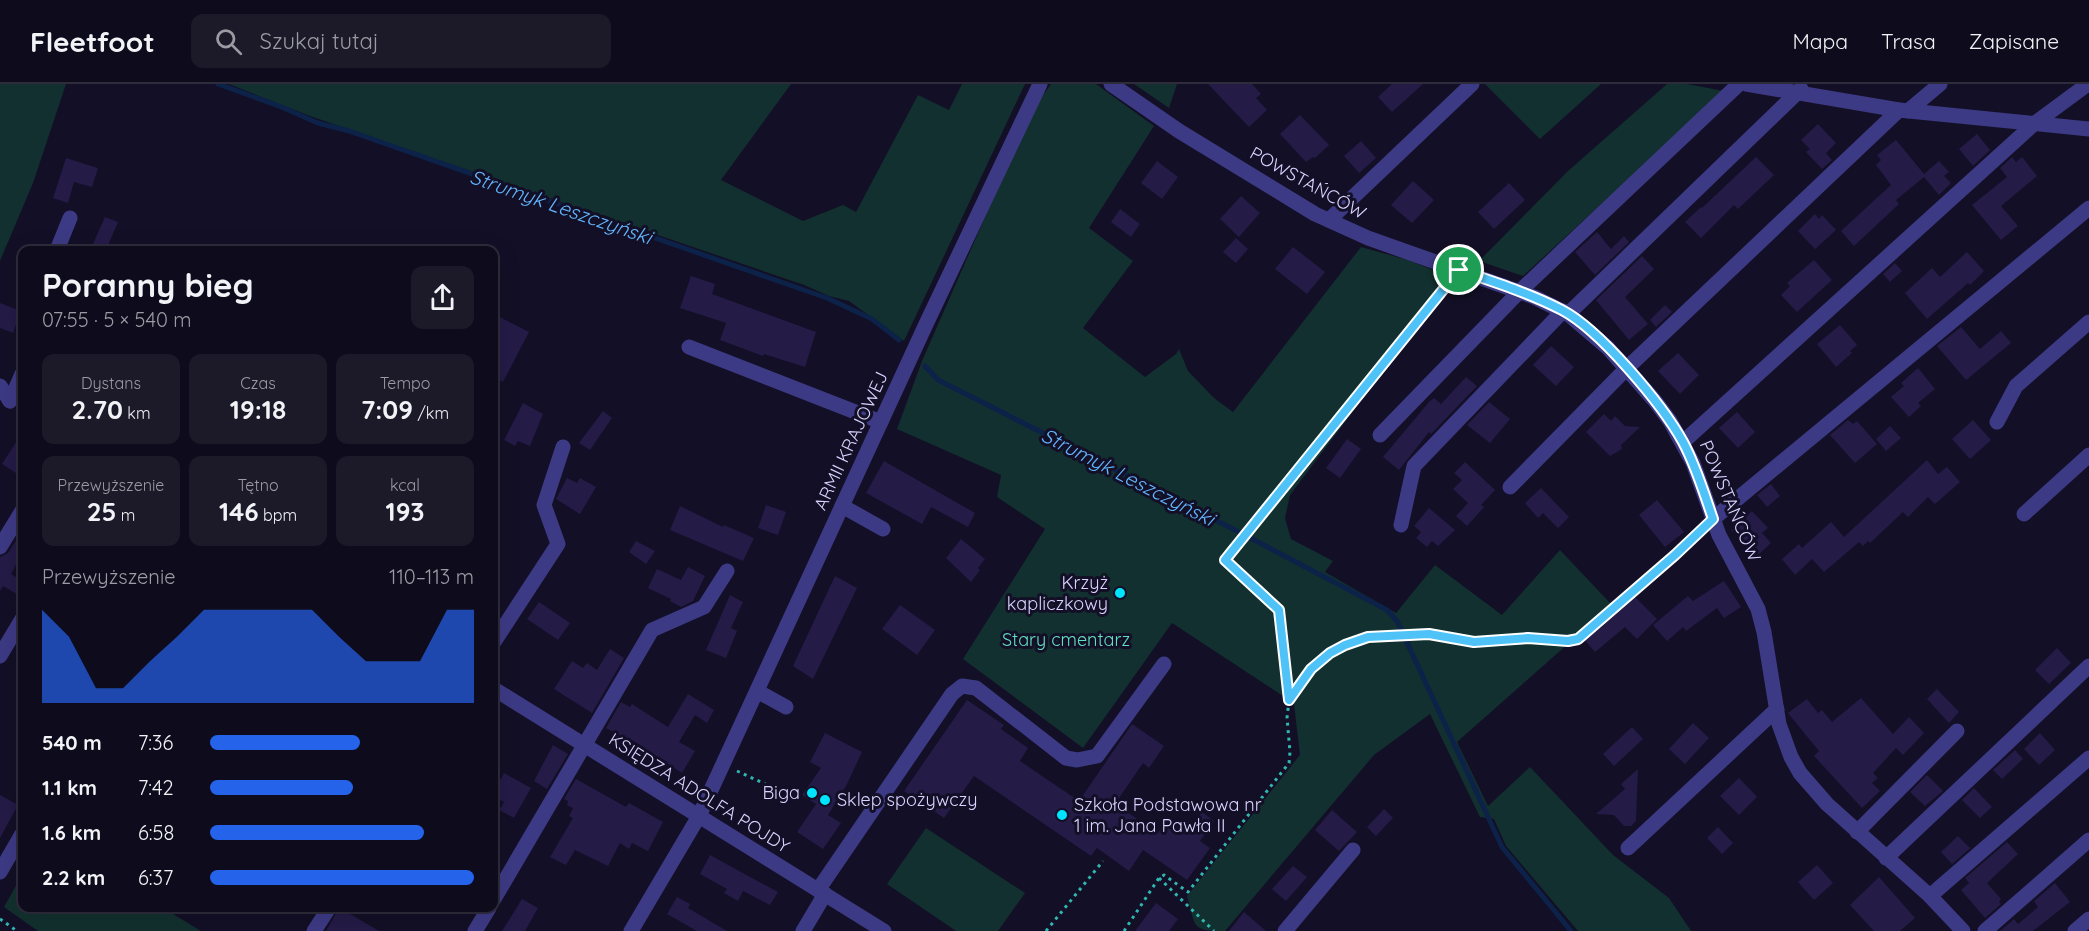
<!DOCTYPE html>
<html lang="pl">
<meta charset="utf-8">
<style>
body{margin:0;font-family:Quicksand,sans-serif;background:#1c1929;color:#f1f3f6;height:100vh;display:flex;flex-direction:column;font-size:22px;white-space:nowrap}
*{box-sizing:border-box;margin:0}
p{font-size:20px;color:#9b9ba3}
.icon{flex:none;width:33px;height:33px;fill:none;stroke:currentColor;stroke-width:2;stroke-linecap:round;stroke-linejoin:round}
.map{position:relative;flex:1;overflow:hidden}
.drawer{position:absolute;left:18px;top:162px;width:480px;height:666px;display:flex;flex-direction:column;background:#0e0b1c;border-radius:12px;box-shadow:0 6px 24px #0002,0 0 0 2px #2e2b3b}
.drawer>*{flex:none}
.pin{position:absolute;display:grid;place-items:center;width:51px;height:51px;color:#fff;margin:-26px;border:3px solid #fff;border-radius:50%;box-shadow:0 2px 6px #0007}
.round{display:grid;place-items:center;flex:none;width:63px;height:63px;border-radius:12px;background:#1c1929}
.headline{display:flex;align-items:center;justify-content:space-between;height:102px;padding:0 24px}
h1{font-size:33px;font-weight:700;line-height:45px}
.stats{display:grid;grid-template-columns:repeat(3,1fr);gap:9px;height:102px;padding:6px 24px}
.stats div{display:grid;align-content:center;border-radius:12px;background:#1c1929;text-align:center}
.stats b{font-size:26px;font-weight:700}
.stats small{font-size:16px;font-weight:400}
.stats p{font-size:16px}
.chart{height:168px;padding:12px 24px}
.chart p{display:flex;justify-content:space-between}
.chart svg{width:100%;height:108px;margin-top:6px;fill:#2563eb;opacity:.7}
ul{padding:0 24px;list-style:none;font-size:20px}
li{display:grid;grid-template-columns:96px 72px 1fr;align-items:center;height:45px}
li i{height:15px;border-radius:8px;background:#2563eb}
header{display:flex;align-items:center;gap:36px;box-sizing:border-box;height:84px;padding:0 30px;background:#0e0b1c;border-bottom:2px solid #2e2b3b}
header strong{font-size:28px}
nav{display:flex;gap:33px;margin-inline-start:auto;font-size:21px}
.search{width:420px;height:54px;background:#1c1929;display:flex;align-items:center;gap:15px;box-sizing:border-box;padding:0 21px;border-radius:12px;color:#9b9ba3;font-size:22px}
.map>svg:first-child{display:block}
</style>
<header>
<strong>Fleetfoot</strong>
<div class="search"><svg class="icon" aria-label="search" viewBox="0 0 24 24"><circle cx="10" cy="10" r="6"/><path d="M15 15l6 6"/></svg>Szukaj tutaj</div>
<nav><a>Mapa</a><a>Trasa</a><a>Zapisane</a></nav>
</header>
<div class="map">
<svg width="2089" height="847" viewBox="0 0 2089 847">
<rect width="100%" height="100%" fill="#130f26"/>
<g fill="#12302f">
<path d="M0 0H66L33 99 0 177Z"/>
<path d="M229 0H791L721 96 803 137 843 121 856 128 918 11 949 26 962 0H1025L904 257 849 217 829 212 804 201 310 32Z"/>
<path d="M1051 0H1096L1154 42 1089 144 1133 177 1083 244 1145 293 1176 270 1179 265 1188 287 1214 314 1233 328 1361 163 1408 176 1458 196 1360 318 1290 411 1285 434 1291 455 1333 477 1325 488 1396 529 1435 481 1502 531 1560 466 1612 521 1457 658 1488 722 1530 683 1613 771 1669 814 1691 847H1578L1506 762 1494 735 1480 733 1430 630 1374 671 1225 847C1190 847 1196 843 1187 812L1300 671 1283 527 1231 476 1238 452 1225 476 1279 526 1289 616 1172 539 1083 664 963 575 1045 445 997 413 1001 391 897 345 922 277 1032 26Z"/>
<path d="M1134 0H1177L1169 24Z"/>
<path d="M1485 0H1601L1540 55Z"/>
<path d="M1667 0H1687L1724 7 1523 192 1479 177 1568 87Z"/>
<path d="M926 744 1025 809 998 847H956L887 800Z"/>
<path d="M22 791V824H163L201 847H38L4 823Z"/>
</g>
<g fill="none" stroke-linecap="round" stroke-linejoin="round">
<g stroke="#0c2248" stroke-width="5">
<path d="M218 0 279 22 318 39 349 47 827 214 872 235 899 256"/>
<path d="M925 282 938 296 1239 448 1387 526 1397 537 1502 763 1571 847"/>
</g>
</g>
<g fill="#241b47">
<path d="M1208 0H1252L1261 10 1256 14 1267 26 1249 43Z"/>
<path d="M1392 0H1423L1392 28 1378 13Z"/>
<path d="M1300 31 1329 61 1315 74 1313 73 1306 78 1280 50Z"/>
<path d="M1818 40 1836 59 1826 69 1832 76 1822 85 1806 68 1810 65 1801 56Z"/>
<path d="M1977 50 1990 66 1973 82 1959 65Z"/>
<path d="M1896 56 1924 90 1939 77 1949 88 1944 92 1951 99 1939 111 1924 93 1896 116 1899 120 1854 162 1841 147 1891 101 1876 81 1881 76 1877 71Z"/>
<path d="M1361 57 1376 74 1359 89 1344 72Z"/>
<path d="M1756 73 1774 91 1738 125 1734 121 1701 154 1685 138 1701 123 1702 124Z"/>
<path d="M2012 73 2016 78 2022 73 2037 92 2001 122 2018 142 2001 156 1972 121 2007 93 2000 84Z"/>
<path d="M66 74 98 84 92 103 74 98 68 119 53 114Z"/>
<path d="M1157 77 1178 93 1162 115 1141 99Z"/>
<path d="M1413 97 1434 116 1412 139 1391 121Z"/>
<path d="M1509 99 1525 116 1494 145 1478 128Z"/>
<path d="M1241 112 1260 129 1239 153 1220 135Z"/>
<path d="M1120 125 1140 140 1131 153 1111 138Z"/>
<path d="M1815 130 1819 135 1822 131 1836 146 1815 165 1798 147Z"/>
<path d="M105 133 118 138 106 166H102L92 162Z"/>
<path d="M1597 148 1611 165 1624 152 1629 158 1595 191 1575 168Z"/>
<path d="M1236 154 1248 165 1236 179 1223 168Z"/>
<path d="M1293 163 1325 188 1307 210 1275 185Z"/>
<path d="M1967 168 1984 187 1970 201 1968 199 1927 235 1905 209 1932 184 1940 193Z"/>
<path d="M1642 172 1654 185 1625 213 1648 240 1629 256 1596 216Z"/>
<path d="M1814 176 1832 196 1797 228 1781 211 1790 202 1787 199Z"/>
<path d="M1895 179 1902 187 1890 198 1883 190Z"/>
<path d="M691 192 715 200 712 210 816 248 805 283 764 270 763 272 720 256 726 239 680 224Z"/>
<path d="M0 219 21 227 13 249 0 244Z"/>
<path d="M1665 221 1672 228 1656 243 1650 236Z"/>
<path d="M494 230 529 248 503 298 494 293Z"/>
<path d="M1840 241 1857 261 1850 267 1852 269 1836 283 1817 260Z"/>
<path d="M1961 243 1980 265 2001 247 2011 259 1966 296 1937 262Z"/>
<path d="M1551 262 1574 283 1556 302 1533 281Z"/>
<path d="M1678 269 1699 291 1680 310 1658 287Z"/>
<path d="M1918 284 1935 305 1918 319 1921 322 1909 333 1891 313 1904 302 1901 299Z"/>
<path d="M1466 293 1477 302 1431 350 1429 348 1399 386 1383 373 1429 318 1434 314 1441 320Z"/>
<path d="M1489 318 1510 335 1490 359 1467 341Z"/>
<path d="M523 319 543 330 530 362 518 357 515 362 504 356Z"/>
<path d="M603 327 612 334 590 366 579 359Z"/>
<path d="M1737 328 1755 348 1738 364 1719 344Z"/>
<path d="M1604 330 1611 337 1615 332 1625 342 1640 343 1621 361 1622 365 1610 372 1586 348Z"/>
<path d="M1848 336 1853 340 1857 337 1877 360 1855 379 1830 351Z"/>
<path d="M1973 336 1991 356 1970 375 1952 355Z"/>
<path d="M1890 342 1901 354 1886 367 1876 355Z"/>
<path d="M22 349V393L2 380Z"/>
<path d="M1347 355 1361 365 1340 394 1326 384Z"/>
<path d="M1927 376 1938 390 1947 383 1960 398 1935 420 1928 413 1908 433 1903 428 1870 459 1868 457 1863 462 1859 458 1824 488 1812 475 1795 491 1782 475 1799 460 1802 464 1831 438 1844 453Z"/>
<path d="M884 377 975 429 968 443 931 423 922 440 866 409Z"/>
<path d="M1465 378 1495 406 1481 421 1484 423 1467 442 1456 432 1468 419 1453 405 1462 396 1454 389Z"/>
<path d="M567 394 577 399 580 394 596 403 580 430 556 415Z"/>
<path d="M1771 400 1780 412 1767 423 1757 411Z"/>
<path d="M1541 404 1569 433 1558 444 1543 429 1538 434 1525 419Z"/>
<path d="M1657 416 1684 448 1665 463 1639 431Z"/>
<path d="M766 421 786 428 778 451 758 444Z"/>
<path d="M680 422 723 443 724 441 754 454 743 477 670 446Z"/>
<path d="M1429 424 1455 446 1438 462 1432 457 1427 463 1416 454 1421 448 1414 442Z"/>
<path d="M1752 427 1768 444 1762 449 1771 459 1756 473 1731 446Z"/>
<path d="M17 455 22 458V469L11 490 22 497V513L3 502 0 507V473L8 469Z"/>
<path d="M961 455 985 475 978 484 980 486 971 498 946 474Z"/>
<path d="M636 457 655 467 646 480 629 468Z"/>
<path d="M688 483 705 492 693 517 681 523 670 517 671 515 648 504 657 485 681 496Z"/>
<path d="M835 492 857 504 813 595 793 582Z"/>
<path d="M1724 497 1741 523 1724 534 1717 524 1686 547 1683 543 1667 557 1653 541 1688 512 1693 517Z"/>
<path d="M730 511 743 518 731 544 737 547 726 574 706 566Z"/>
<path d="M1633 511 1657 535 1637 555 1625 543 1595 568 1583 554 1598 541 1601 544Z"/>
<path d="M539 518 570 539 558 556 527 535Z"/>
<path d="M900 521 935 546 917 571 882 545Z"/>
<path d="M2057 564 2071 579 2049 600 2035 586Z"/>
<path d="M610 565 624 574 592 629 554 605 572 577 583 584 587 579 597 586Z"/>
<path d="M1937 605 1959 628 1949 639 1927 615Z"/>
<path d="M688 610 714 626 707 639 695 631 679 658 695 667 682 689 629 654 628 656 606 644 621 618 630 623 632 620 668 643Z"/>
<path d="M1861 614 1893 650 1909 633 1924 649 1903 671 1896 664 1873 689 1878 694 1872 699 1880 707 1862 724 1814 672 1819 667 1788 629 1807 615 1818 629 1822 626 1832 638Z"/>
<path d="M967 616 1004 641 1001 645 1028 664 1020 677 1079 717 1132 640 1164 662 1149 684 1143 679 1115 720 1158 749 1168 736 1187 749 1202 728 1214 737 1200 757 1210 764 1187 796 1143 766 1129 787 1097 764 1091 772 974 692 944 734 904 707Z"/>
<path d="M1693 639 1709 654 1685 680 1669 665Z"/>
<path d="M1632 643 1643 655 1614 682 1603 670Z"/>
<path d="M825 649 862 668 847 700 828 731 841 739 823 765 797 748 816 720 802 711 821 684 810 678Z"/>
<path d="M2040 649 2055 666 2039 681 2024 665Z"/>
<path d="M553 661 568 670 547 705 534 697Z"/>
<path d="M2015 666 2023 675 2002 695 1993 686Z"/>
<path d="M1638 685 1636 737 1631 742H1624L1614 731 1596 730 1625 705 1621 700Z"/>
<path d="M504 689 531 704 514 734 499 726 504 718 494 713V697L498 700Z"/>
<path d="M1927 691 1943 707 1925 722 1910 708Z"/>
<path d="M1739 694 1757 713 1739 731 1720 712Z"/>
<path d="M576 695 626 723 629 719 663 738 648 767 632 759 629 765 620 759 608 782 575 766 566 781 550 773 573 734 569 732 573 724 567 721 568 717 564 715Z"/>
<path d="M1974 704 1992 723 1980 734 1962 716Z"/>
<path d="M0 711 18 721 0 754Z"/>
<path d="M1384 725 1393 734 1376 752 1367 743Z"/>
<path d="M1332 726 1357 748 1339 767 1315 746Z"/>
<path d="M1718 743 1733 759 1722 770 1707 754Z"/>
<path d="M1958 752 1970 764 1974 761 1952 780 1941 768Z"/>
<path d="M2007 758 2018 770 1987 799 2001 815 1999 818 2001 820 1985 834 1961 806 1969 799 1965 794Z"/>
<path d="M710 771 778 808 770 821 743 807 738 817 724 809 727 805 700 790Z"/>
<path d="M1817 781 1833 799 1814 816 1798 798Z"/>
<path d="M1293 782 1307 793 1286 817 1272 805Z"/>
<path d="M1879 793 1915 834 1900 847H1874L1850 821Z"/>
<path d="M2055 799 2070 818 2033 847H2000L2014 835 2018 840 2038 823 2034 817Z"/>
<path d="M677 813 690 820 688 824 727 847H697L667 830Z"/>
<path d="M522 815 538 824 525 847H502Z"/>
<path d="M1156 819 1178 835 1169 847H1135Z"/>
<path d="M339 824H340L379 847H326Z"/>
<path d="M1244 828 1266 847H1229Z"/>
</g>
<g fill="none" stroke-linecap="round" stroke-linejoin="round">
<g stroke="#2fb8b0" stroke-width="3" stroke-dasharray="3 4.5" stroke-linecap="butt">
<path d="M1289 616 1279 526 1225 476 1449 199"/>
<path d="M737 687 789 711"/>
<path d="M1159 794 1214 847"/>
<path d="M0 835 17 847"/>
<path d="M1046 847 1103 777"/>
<path d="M1124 847 1159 794 1164 791 1188 808 1289 679 1290 668 1287 634 1289 616 1311 585 1330 569 1345 561 1367 553 1406 551 1429 550 1474 558 1528 554 1568 557 1578 555 1702 445"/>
</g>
<g stroke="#3d3a85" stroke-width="15">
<path d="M1111 0 1179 47 1315 130 1368 154 1534 213 1568 230 1608 264 1655 317 1670 337 1693 379 1719 451 1758 525 1764 548 1779 640 1791 673 1800 689 1827 720 1930 812 1963 847"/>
<path d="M1746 0 1899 26 2089 45"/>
<path d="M1908 27 1940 0"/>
<path d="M1329 136 1472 0"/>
<path d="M57 166 70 134"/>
<path d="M1568 230 1801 5"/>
<path d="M689 263 881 338"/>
<path d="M0 302 10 317"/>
<path d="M10 317 22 290"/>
<path d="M1997 338 2016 302 2089 238"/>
<path d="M1380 351 1520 207 1739 0"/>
<path d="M1683 358 2035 39 2088 0"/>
<path d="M1510 403 1627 284 1899 26"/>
<path d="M842 422 883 445"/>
<path d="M2024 430 2089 371"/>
<path d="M1713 435 2089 124"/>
<path d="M1401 441 1414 382 1563 227"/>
<path d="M0 463 22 427"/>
<path d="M494 558 558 460 544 421 563 363"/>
<path d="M0 572 22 535"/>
<path d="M494 605 884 847"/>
<path d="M757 607 786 623"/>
<path d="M1857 748 1957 647"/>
<path d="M1628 764 1777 625"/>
<path d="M1886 774 2089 582"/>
<path d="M0 788 22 750"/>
<path d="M818 806 952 610 962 602 976 604 1066 674 1077 676 1097 672 1164 580"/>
<path d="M1930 812 2089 674"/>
<path d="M494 815 652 546 704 523 727 487"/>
<path d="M314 847 329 824"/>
<path d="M475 847 489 824"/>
<path d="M631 847 699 732 927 238 1040 0"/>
<path d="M803 847 825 810"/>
<path d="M1285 847 1353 766"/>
<path d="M1985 847 2089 756"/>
<path d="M2075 847 2089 835"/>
</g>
</g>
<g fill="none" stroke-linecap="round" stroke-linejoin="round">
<g stroke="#fff" stroke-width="12">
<path id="route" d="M1459 186C1494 198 1529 209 1562 226 1600 246 1662 320 1683 358 1696 382 1704 409 1713 435L1675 471 1578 555 1568 557 1528 554 1474 558 1429 550 1368 553 1345 561 1330 569 1311 585 1289 616 1279 526 1225 476Z"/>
</g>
<use href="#route" stroke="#4fc3f7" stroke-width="8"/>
</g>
<g fill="#00e5ff" stroke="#130f26" stroke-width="2">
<circle cx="1120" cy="509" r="6"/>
<circle cx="812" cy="709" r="6"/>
<circle cx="825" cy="716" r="6"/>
<circle cx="1062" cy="731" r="6"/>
</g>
<g text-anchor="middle" stroke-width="6" stroke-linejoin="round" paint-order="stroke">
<g font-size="18" fill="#d9d4ff" stroke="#130f26">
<text transform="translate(1308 99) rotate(29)" y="6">POWSTAŃCÓW</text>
<text transform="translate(851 357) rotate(-65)" y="6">ARMII KRAJOWEJ</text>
<text transform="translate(1730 417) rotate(67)" y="6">POWSTAŃCÓW</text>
<text transform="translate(699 709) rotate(32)" y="6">KSIĘDZA ADOLFA POJDY</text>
</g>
<g font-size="18" fill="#d9d4ff" stroke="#130f26" text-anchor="end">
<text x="1108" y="505">Krzyż<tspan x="1108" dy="21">kapliczkowy</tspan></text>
<text x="800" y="715">Biga</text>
<text x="837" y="722" text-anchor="start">Sklep spożywczy</text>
<text x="1074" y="727" text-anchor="start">Szkoła Podstawowa nr<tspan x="1074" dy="21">1 im. Jana Pawła II</tspan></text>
</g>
<g font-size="18" fill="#5fe0c0" stroke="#130f26">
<text x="1066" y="562">Stary cmentarz</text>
</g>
<g font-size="20" font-style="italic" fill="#62b6ff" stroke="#130f26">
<text transform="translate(561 123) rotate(19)" y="7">Strumyk Leszczyński</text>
<text transform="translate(1128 393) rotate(27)" y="7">Strumyk Leszczyński</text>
</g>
</g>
</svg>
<div class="pin" style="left:1459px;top:186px;background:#1e9e55"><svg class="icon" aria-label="arrive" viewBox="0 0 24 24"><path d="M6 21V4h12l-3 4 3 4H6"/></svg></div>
<section class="drawer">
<div class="headline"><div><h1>Poranny bieg</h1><p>07:55 · 5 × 540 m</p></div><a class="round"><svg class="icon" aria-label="share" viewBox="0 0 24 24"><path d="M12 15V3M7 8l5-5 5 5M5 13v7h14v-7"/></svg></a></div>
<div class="stats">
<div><p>Dystans</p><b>2.70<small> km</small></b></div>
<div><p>Czas</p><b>19:18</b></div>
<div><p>Tempo</p><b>7:09<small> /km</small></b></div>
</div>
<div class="stats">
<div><p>Przewyższenie</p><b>25<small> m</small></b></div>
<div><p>Tętno</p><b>146<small> bpm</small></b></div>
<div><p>kcal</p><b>193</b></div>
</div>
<div class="chart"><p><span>Przewyższenie</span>110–113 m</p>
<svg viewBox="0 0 160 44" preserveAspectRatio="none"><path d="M0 44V6L10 17L20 38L30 38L40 27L50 17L60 6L70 6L80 6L90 6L100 6L110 17L120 27L130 27L140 27L150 6L160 6V44z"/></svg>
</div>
<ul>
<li><b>540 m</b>7:36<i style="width:57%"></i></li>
<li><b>1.1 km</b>7:42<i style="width:54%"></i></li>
<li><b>1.6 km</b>6:58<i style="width:81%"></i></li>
<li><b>2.2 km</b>6:37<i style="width:100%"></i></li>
</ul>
</section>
</div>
